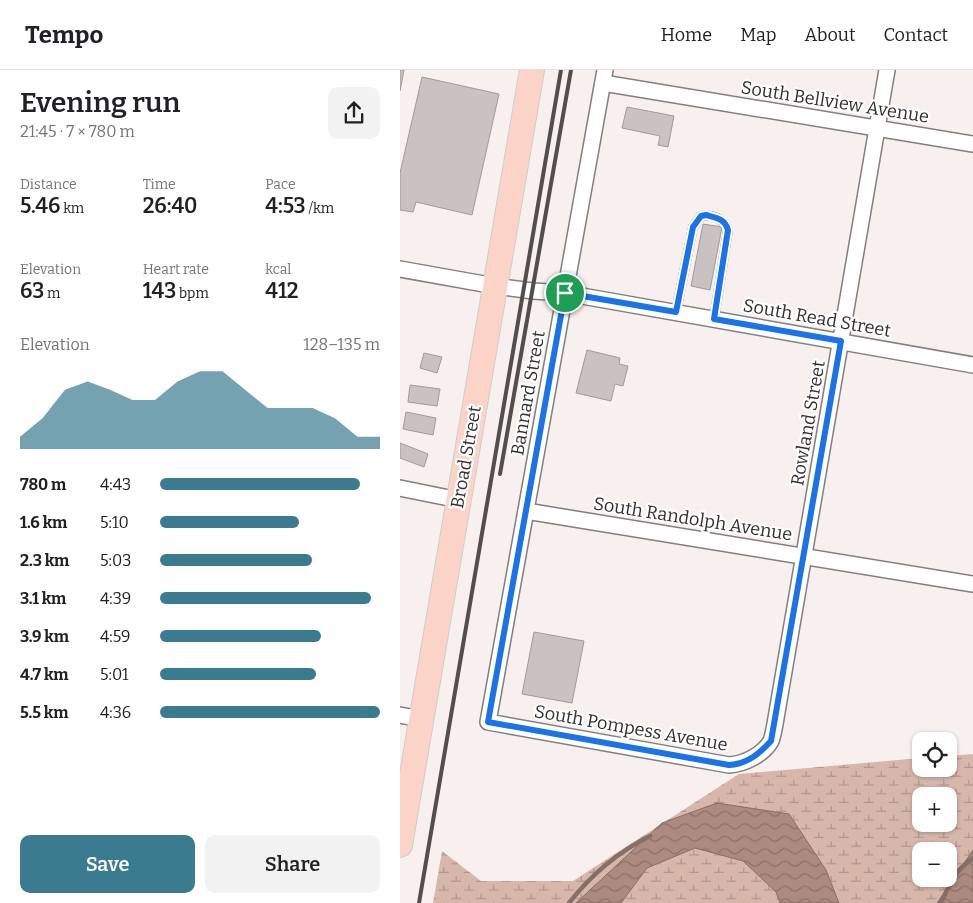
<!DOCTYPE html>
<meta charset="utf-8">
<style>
body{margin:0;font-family:Bitter,serif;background:#f2f2f2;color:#202124;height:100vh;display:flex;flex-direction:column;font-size:19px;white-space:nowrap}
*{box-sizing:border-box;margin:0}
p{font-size:16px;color:#757577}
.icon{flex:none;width:28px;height:28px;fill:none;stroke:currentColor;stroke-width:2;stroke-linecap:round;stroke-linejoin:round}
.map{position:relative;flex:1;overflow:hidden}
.drawer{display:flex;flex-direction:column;background:#fff;width:400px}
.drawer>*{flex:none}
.tools{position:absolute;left:512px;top:662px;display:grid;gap:10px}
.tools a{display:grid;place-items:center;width:45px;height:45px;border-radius:10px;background:#fff;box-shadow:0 1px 4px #0004;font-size:25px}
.pin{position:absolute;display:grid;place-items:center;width:42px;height:42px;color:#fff;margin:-21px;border:2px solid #fff;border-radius:50%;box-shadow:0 1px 5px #0007}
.round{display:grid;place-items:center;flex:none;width:52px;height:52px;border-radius:10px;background:#f2f2f2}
.head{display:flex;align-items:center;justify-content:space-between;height:85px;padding:0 20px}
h1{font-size:28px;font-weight:600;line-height:38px}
.stats{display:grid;grid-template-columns:repeat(3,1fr);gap:8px;height:85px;padding:5px 20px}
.stats div{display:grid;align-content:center}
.stats b{font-size:21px;font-weight:600}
.stats small{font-size:14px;font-weight:400}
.stats p{font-size:14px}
.chart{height:140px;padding:10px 20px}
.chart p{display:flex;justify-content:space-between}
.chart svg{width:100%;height:90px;margin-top:5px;fill:#3b7b8f;opacity:.7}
.action{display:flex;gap:10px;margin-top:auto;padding:10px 20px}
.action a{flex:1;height:58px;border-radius:10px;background:#3b7b8f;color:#fff;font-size:20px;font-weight:600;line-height:58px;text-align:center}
.action a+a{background:#f2f2f2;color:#202124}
ul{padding:0 20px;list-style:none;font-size:16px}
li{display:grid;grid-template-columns:80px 60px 1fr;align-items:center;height:38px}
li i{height:12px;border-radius:6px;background:#3b7b8f}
header{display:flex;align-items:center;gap:30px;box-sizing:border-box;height:70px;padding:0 25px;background:#fff;border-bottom:1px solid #e0e0e0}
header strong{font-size:24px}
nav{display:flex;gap:28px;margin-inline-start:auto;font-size:18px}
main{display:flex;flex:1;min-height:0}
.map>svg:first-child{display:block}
</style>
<header>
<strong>Tempo</strong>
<nav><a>Home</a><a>Map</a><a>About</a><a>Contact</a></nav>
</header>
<main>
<section class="drawer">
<div class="head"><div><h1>Evening run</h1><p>21:45 · 7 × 780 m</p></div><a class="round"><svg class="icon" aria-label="share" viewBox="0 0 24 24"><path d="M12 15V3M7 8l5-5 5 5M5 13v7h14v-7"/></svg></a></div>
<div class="stats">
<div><p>Distance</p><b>5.46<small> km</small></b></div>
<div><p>Time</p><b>26:40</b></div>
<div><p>Pace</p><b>4:53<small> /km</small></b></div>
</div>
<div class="stats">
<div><p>Elevation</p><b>63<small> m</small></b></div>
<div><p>Heart rate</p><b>143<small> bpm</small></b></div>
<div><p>kcal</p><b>412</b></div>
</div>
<div class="chart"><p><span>Elevation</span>128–135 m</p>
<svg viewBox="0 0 160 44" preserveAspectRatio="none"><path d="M0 44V38L10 29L20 15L30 11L40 15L50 20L60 20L70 11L80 6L90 6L100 15L110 24L120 24L130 24L140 29L150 38L160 38V44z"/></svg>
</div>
<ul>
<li><b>780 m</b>4:43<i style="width:91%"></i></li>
<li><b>1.6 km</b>5:10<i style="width:63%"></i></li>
<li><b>2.3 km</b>5:03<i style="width:69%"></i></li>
<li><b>3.1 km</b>4:39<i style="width:96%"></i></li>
<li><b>3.9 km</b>4:59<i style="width:73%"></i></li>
<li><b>4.7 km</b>5:01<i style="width:71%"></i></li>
<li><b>5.5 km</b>4:36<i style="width:100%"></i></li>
</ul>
<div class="action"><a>Save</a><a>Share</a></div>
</section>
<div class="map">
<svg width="573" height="833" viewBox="0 0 573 833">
<defs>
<pattern id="wetland-marsh" width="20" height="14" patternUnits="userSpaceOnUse" patternTransform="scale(1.25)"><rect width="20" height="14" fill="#d8b7ab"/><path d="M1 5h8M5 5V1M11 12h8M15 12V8" fill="none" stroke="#b0958c"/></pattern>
<pattern id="water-waves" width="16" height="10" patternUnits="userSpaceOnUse" patternTransform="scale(1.25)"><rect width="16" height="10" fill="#ac8a7e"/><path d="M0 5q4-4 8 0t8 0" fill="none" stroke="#8d7168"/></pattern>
</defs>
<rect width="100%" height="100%" fill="#f7f0ee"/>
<path fill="url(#wetland-marsh)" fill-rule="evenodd" d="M573 684V833H33L42 781 81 811H173L339 704 521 688V699H549V686ZM521 726H549V754H521ZM521 781H549V809H521Z"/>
<g fill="url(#water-waves)" stroke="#876e66">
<path d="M317 733 389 744 426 800 439 833H380L376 822 343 791 295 778 247 798 221 833H176L262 753Z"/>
<path d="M573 780V833H537Z"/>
</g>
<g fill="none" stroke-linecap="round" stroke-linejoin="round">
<g stroke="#876e66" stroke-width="4.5">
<path d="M169 833C191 805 218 782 250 766"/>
<path d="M541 833C549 815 556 799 573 788"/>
</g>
</g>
<g fill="#c9c2c0" stroke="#a09a98">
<path d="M0 0H4L0 21Z"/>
<path d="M22 7 99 24 72 145 16 132 13 142 0 140V103Z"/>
<path d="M227 37 274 46 268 77 258 75 260 66 222 58Z"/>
<path d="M303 154 322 157 310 220 291 216Z"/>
<path d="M187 280 220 288 219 294 228 296 223 316 215 314 211 331 176 323Z"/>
<path d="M24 283 42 287 37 303 20 298Z"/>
<path d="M10 315 40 319 37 336 8 332Z"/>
<path d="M6 342 36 348 33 365 3 359Z"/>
<path d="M0 373 28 384 24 397 0 388Z"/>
<path d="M134 562 184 571 172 633 122 624Z"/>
</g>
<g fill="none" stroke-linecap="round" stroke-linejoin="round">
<g stroke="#847e7c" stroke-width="10">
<path id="service" d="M276 242 293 157 301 146C312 144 325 149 328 160L314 249"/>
</g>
<g stroke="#847e7c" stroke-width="18">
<g id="minor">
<path d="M205 0 88 652 329 695C344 694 363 685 371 671 373 666 374 659 375 654L487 0"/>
<path d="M203 13 573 74"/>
<path d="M0 199 95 216 133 221 165 223 573 295"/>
<path d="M0 418 59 430"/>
<path d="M126 441 573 514"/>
<path d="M0 645 21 649"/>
</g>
</g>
<g stroke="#cecdcd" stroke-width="26">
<path id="primary" d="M0 775 132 0"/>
</g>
<use href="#service" stroke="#fff" stroke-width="8"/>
<use href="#minor" stroke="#fff" stroke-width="15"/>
<use href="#primary" stroke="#fbd4c7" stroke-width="24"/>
<g stroke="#514e4d" stroke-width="4">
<path d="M100 404 171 0"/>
<path d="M19 833 161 0"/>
</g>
</g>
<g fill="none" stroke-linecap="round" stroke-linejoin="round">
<g stroke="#fff" stroke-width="10">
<path id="route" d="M306 145C317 148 325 149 328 160L314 249 441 271 371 671C359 684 347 694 329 695L88 652 165 223 276 242 293 157 301 146Z"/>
</g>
<use href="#route" stroke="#1a73e8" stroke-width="6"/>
</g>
<g text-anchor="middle" stroke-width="4.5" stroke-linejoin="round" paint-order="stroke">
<g font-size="18" fill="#312e2d" stroke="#fff">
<text transform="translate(435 32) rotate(9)" y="6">South Bellview Avenue</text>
<text transform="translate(417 248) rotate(10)" y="6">South Read Street</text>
<text transform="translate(128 323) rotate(-80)" y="6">Bannard Street</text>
<text transform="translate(408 353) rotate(-80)" y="6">Rowland Street</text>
<text transform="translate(66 387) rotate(-80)" y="6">Broad Street</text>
<text transform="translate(293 449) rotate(9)" y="6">South Randolph Avenue</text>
<text transform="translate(231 658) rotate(10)" y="6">South Pompess Avenue</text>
</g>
</g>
</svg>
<div class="tools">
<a><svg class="icon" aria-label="locate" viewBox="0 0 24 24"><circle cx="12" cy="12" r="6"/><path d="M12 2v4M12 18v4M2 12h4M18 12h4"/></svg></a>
<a>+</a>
<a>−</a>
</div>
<div class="pin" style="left:165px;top:223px;background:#1e9e55"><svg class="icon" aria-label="arrive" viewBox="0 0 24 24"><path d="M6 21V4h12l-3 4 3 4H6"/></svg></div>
</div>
</main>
